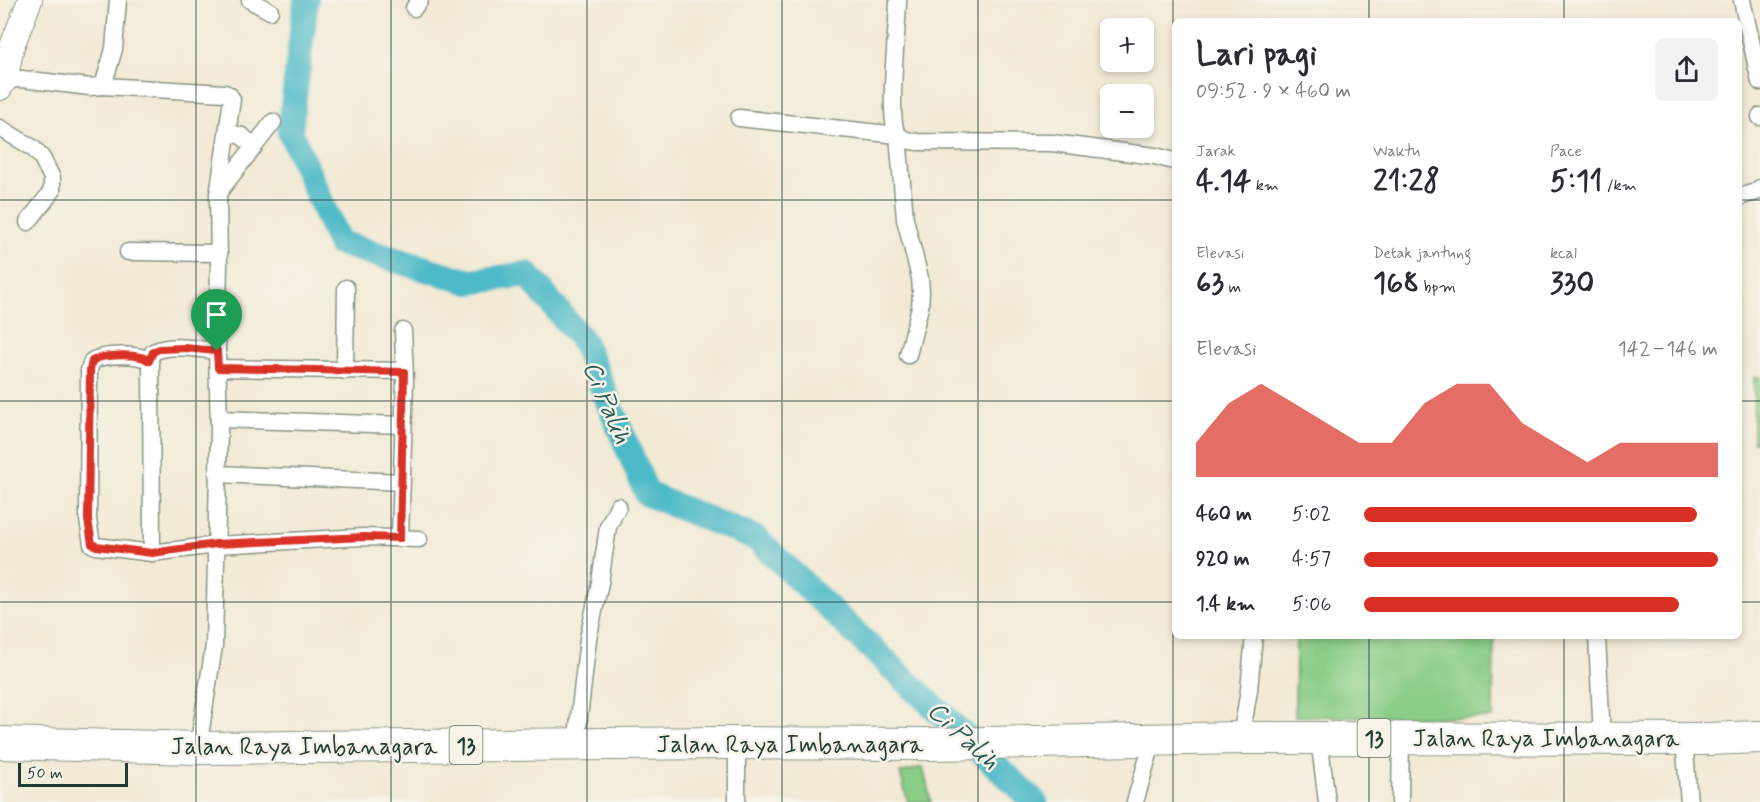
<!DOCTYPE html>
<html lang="id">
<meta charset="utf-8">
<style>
body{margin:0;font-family:Mynerve,sans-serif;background:#f2f2f3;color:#2b2b33;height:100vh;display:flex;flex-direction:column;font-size:22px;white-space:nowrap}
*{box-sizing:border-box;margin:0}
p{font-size:20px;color:#7c7c81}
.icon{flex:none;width:33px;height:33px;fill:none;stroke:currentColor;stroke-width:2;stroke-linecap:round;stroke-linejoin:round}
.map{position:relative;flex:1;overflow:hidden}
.sheet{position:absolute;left:1172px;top:18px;width:570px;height:621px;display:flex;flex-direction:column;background:#fff;border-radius:9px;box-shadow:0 3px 9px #0003}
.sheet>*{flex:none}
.fabs{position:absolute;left:1100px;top:18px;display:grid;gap:12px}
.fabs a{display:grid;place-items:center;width:54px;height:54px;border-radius:9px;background:#fff;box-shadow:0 3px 9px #0003;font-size:30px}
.scale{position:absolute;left:18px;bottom:15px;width:110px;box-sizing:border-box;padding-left:6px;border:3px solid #1f3d34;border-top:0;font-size:16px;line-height:21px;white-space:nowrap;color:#1f3d34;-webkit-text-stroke:4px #f7f3e8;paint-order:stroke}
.pin{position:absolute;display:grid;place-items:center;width:51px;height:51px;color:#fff;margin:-62px -26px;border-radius:50% 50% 50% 0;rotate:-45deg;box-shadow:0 0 6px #0007}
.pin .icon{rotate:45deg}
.round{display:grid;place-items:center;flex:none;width:63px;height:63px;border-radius:9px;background:#f2f2f3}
.overview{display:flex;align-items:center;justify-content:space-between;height:102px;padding:0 24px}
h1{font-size:33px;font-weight:700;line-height:45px}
.metrics{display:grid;grid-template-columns:repeat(3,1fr);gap:9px;height:102px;padding:6px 24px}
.metrics div{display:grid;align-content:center}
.metrics b{font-size:30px;font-weight:700}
.metrics small{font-size:16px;font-weight:400}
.metrics p{font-size:16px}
.chart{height:168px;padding:12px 24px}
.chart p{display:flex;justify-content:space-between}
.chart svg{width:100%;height:108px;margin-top:6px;fill:#d93025;opacity:.7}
ul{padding:0 24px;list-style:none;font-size:20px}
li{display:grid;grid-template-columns:96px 72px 1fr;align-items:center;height:45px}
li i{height:15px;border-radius:8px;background:#d93025}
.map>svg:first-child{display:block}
</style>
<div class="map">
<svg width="1760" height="802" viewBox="0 0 1760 802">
<rect width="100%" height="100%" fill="#f7f3e8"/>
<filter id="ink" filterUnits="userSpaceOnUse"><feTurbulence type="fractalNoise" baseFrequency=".0167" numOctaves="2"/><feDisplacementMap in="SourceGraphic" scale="12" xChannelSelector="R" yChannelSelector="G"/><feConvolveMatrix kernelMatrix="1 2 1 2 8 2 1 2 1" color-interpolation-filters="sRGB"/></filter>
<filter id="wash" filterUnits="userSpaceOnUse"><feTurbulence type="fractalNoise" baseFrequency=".008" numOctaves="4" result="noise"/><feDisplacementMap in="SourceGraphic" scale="24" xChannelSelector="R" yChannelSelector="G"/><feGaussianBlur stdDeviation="1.35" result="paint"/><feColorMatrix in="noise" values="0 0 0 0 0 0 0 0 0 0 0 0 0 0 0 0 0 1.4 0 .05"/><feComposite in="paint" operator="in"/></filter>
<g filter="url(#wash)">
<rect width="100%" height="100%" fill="#f2ead5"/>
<g fill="#8ace87" stroke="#54865e" stroke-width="1.5">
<path d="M1754 377H1760V442H1753Z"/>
<path d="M1296 636H1494L1493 718 1295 716Z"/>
<path d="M923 767 931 802H908L900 773Z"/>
</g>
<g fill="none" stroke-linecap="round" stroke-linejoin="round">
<path stroke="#4dbac7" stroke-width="26" d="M306 0 290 131 339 243 470 282 527 274 583 341 647 494 757 539 834 613 1035 802"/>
</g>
</g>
<g filter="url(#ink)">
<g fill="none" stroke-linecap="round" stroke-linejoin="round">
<g stroke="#889484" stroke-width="19">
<g id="street">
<path d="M250 0 270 11"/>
<path d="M898 0C898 25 887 116 897 133 901 140 910 141 918 142L1052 143 1155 156 1174 161"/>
<path d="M1742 0 1760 82"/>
<path d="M414 8 420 0"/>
<path d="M5 80 22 79 90 87 103 86 114 49 118 0"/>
<path d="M103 86 225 93 229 95 232 99 219 189"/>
<path d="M1760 116V117"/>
<path d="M739 118 898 135 905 219 920 278 921 292 920 307 908 355"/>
<path d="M0 128 33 148 42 158 52 178V191L28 222"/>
<path d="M227 132 242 136 254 147"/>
<path d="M1738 197 1756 192 1760 188"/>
<path d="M128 252 219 253"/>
<path d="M217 351C197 349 171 343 153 352L149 361C140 353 102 354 92 361L89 370 88 520 92 544 96 546 152 553 216 545 364 537 419 539"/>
<path d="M149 361 151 365 152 553"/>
<path d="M218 368 404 371"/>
<path d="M345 371 346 288"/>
<path d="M219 419 403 425"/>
<path d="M217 474 402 482"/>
<path d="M400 538 405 380 403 331"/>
<path d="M1597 636 1602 738"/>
<path d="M1241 738 1249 690 1254 636"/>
<path d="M1319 738 1327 802"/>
<path d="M1684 738 1689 802"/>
<path d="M576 744 588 639 600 583 608 527 618 506"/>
<path d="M198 748 214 646 219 430 217 351 219 265 218 193 273 122"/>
<path d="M737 802V744"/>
<path d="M1135 802 1153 740"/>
<path d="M1400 802 1401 738"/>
</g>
</g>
<g stroke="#889484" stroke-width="26">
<path id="secondary" d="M0 88 5 80 12 46 30 0"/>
</g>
<g stroke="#889484" stroke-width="34">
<path id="highway" d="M0 743 198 748 724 743 932 744 1241 738 1709 739 1760 737"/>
</g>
<use href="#street" stroke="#fff" stroke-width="16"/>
<use href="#secondary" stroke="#fff" stroke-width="24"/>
<use href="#highway" stroke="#fff" stroke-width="32"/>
</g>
</g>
<g fill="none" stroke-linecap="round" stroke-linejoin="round" filter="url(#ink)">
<g stroke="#fff" stroke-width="12">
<path id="route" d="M184 348 217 351 218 368 404 372 400 538 364 537 216 544 152 553 96 546 92 544 88 520 90 370 92 361C102 354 140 353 149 361L153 352 159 349Z"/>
</g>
<use href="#route" stroke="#d93025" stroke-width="8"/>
</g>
<path fill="none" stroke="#1f3d34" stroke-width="1.5" stroke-opacity="0.55" d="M196 0V802M391 0V802M587 0V802M782 0V802M978 0V802M1173 0V802M1369 0V21M1564 0V21M0 200H1174M1738 200H1760M0 401H1174M1738 401H1760M0 602H1174M1738 602H1760M1369 636V802M1564 636V802"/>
<g text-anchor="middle" stroke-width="5" stroke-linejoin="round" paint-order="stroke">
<g fill="#f7f3e8" stroke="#60746a" stroke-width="1.5">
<rect x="1357.5" y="719" width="33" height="38" rx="4.5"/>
<rect x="449.5" y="726" width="33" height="38" rx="4.5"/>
</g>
<g font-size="22" font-weight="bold" fill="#1f3d34">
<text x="1374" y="746">13</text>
<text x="466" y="753">13</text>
</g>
<g font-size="24" fill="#1f3d34" stroke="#f7f3e8">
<text x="1546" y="746">Jalan Raya Imbanagara</text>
<text x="790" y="752">Jalan Raya Imbanagara</text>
<text x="304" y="754">Jalan Raya Imbanagara</text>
</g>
<g font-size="26" font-style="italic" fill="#2a5c59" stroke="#f7f3e8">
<text transform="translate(608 402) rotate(67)" y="9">Ci Palih</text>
<text transform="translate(964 735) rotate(43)" y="9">Ci Palih</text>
</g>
</g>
</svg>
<div class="fabs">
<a>+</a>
<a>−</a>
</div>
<div class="scale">50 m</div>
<div class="pin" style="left:217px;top:351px;background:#1e9e55"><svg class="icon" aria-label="arrive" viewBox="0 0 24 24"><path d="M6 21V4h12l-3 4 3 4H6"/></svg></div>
<section class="sheet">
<div class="overview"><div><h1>Lari pagi</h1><p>09:52 · 9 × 460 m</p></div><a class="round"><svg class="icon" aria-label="share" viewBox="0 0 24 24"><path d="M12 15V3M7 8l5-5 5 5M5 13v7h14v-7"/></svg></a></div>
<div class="metrics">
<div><p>Jarak</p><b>4.14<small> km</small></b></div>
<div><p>Waktu</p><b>21:28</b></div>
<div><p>Pace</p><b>5:11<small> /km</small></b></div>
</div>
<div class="metrics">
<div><p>Elevasi</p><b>63<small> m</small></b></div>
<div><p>Detak jantung</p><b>168<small> bpm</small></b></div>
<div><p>kcal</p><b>330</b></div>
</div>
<div class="chart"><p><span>Elevasi</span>142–146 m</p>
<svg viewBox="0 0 160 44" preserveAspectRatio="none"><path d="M0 44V30L10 14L20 6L30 14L40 22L50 30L60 30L70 14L80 6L90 6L100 22L110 30L120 38L130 30L140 30L150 30L160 30V44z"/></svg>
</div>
<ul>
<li><b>460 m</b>5:02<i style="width:94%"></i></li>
<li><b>920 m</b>4:57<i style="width:100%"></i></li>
<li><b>1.4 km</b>5:06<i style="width:89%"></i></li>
</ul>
</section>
</div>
